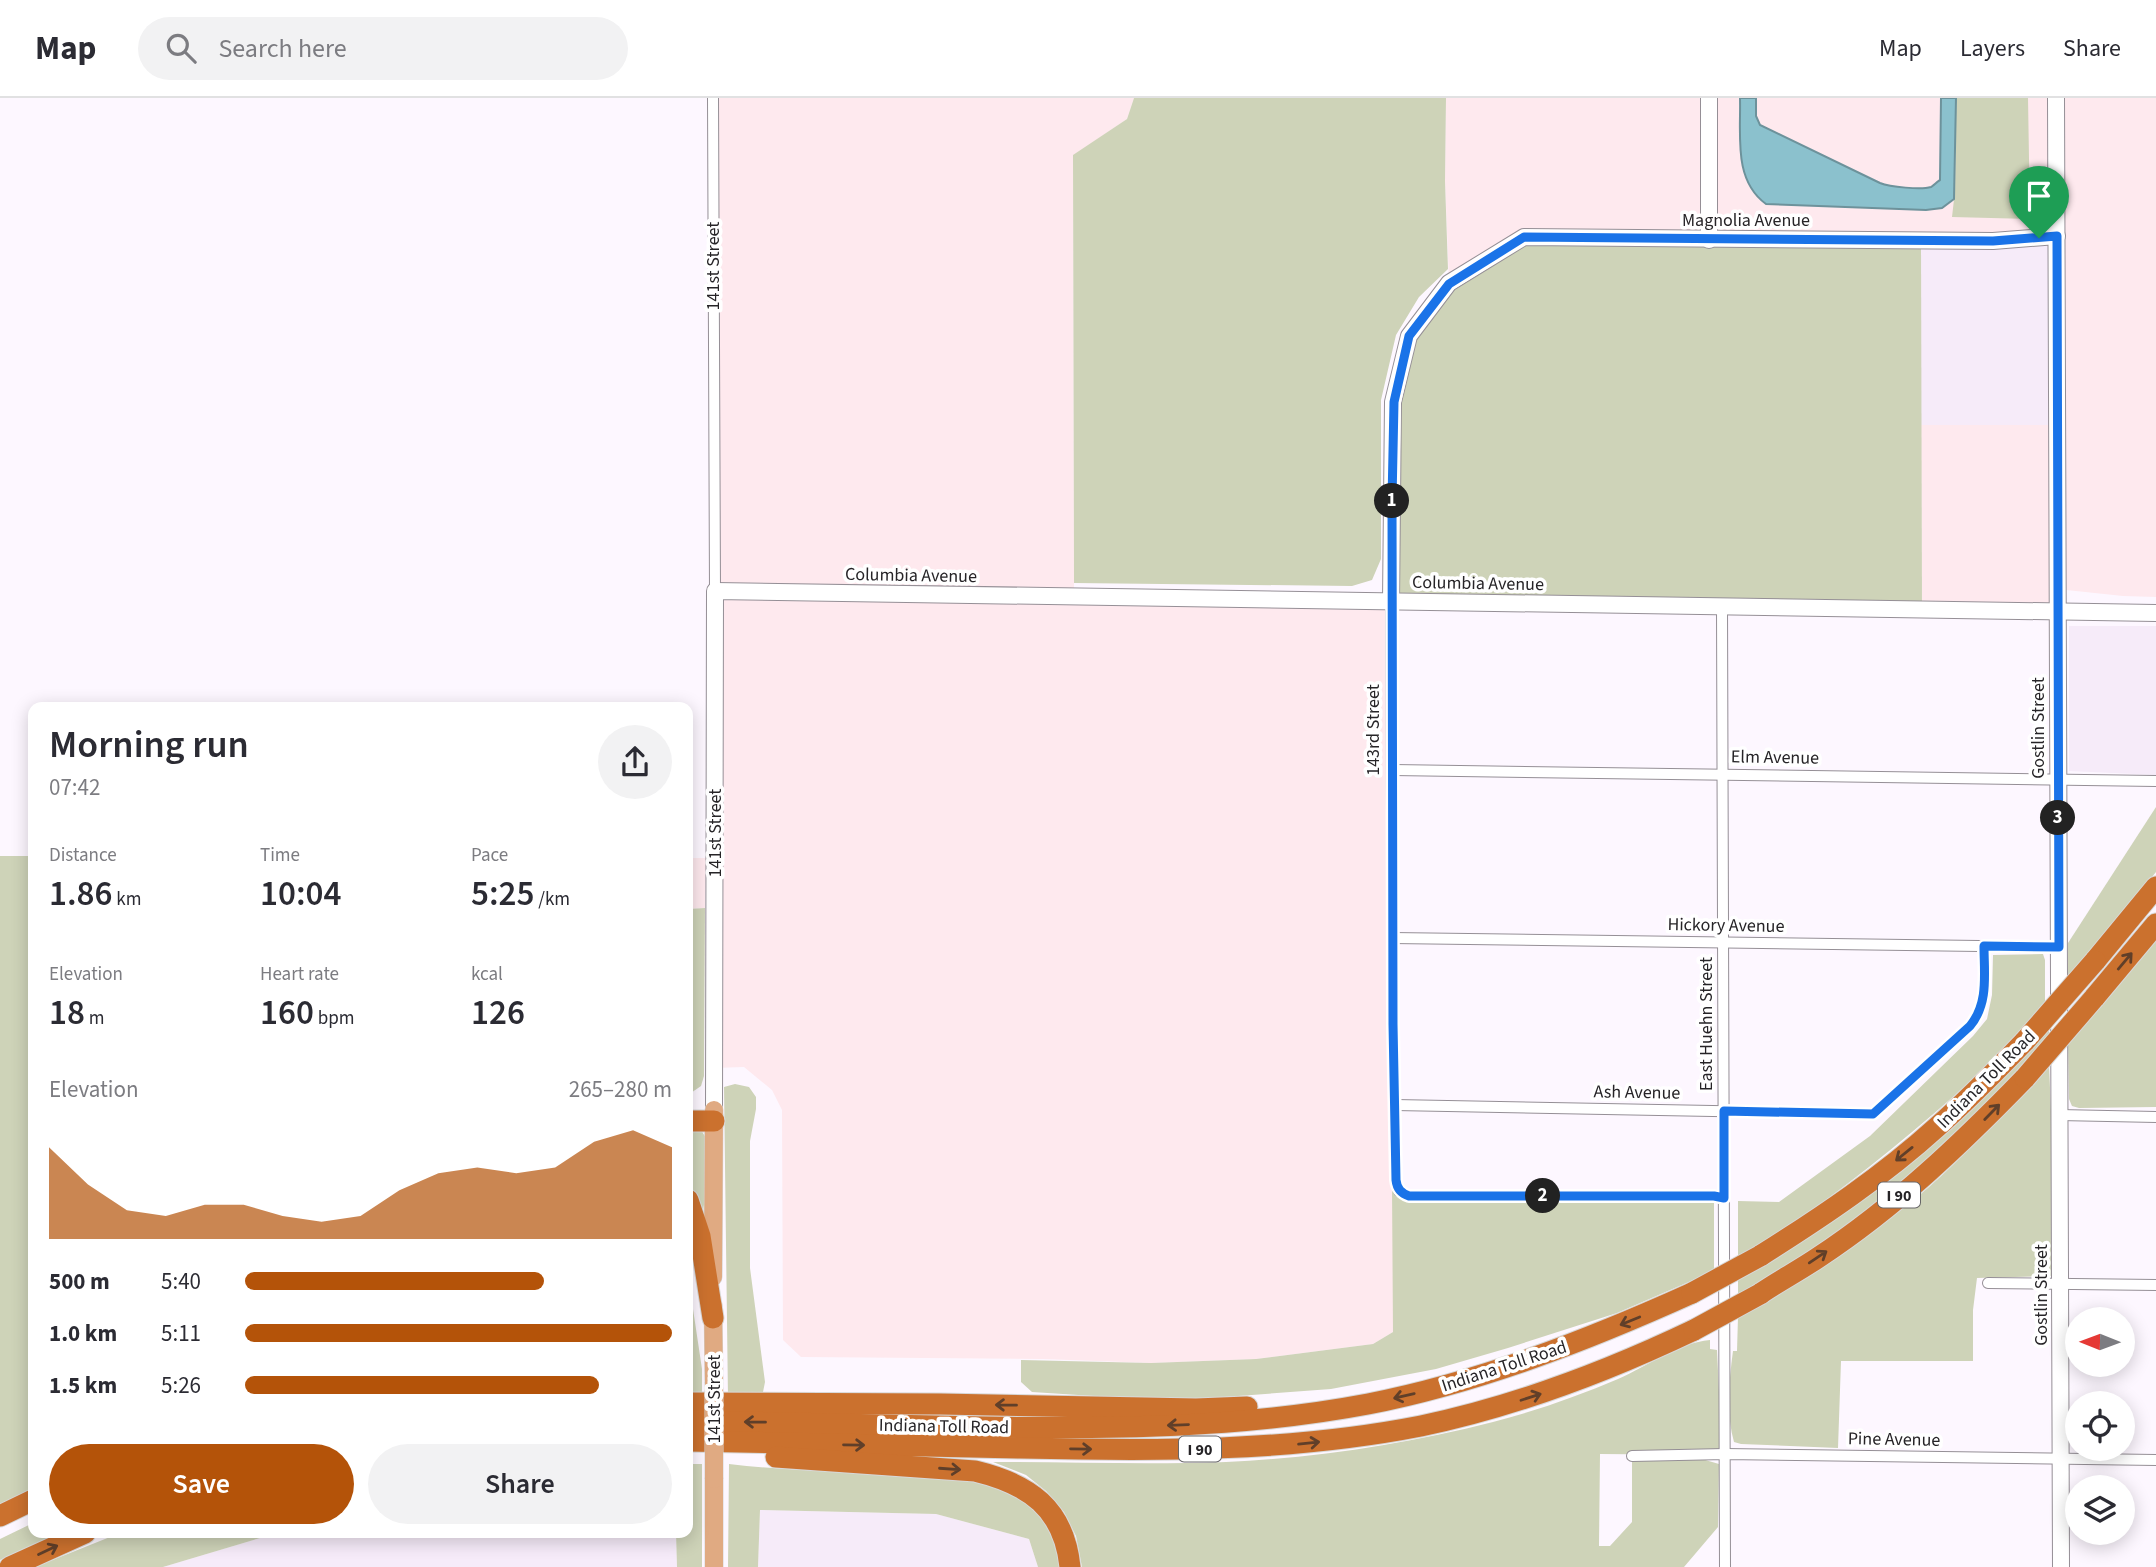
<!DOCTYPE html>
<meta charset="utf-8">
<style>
body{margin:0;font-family:"Source Sans 3",sans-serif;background:#f2f2f3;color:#2b2b33;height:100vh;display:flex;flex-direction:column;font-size:26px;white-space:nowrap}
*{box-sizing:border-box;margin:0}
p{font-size:23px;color:#7c7c81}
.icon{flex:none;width:38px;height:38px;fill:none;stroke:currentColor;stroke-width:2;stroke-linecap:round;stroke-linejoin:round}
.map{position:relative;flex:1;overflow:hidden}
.sheet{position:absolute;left:28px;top:604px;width:665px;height:836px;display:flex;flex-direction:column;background:#fff;border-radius:14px;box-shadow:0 4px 18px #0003}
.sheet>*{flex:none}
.needle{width:46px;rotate:271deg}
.tools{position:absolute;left:2065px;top:1209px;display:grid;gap:14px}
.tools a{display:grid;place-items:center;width:70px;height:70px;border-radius:50%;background:#fff;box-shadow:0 4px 18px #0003;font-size:35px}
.pin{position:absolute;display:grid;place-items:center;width:60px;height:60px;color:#fff;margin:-72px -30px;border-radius:50% 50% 50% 0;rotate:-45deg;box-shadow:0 0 7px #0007}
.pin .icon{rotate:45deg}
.km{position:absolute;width:35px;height:35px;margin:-18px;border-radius:50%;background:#222;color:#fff;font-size:19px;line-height:35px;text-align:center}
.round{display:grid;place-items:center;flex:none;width:74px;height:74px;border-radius:37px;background:#f2f2f3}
.headline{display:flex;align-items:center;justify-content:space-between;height:119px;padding:0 21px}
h1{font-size:38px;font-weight:600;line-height:52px}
.figures{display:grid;grid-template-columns:repeat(3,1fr);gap:10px;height:119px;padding:7px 21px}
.figures div{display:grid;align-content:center}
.figures b{font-size:35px;font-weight:600}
.figures small{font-size:19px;font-weight:400}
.figures p{font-size:19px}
.chart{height:196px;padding:14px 21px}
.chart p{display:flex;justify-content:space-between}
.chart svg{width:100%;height:126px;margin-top:7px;fill:#b45309;opacity:.7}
.primary-button{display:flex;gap:14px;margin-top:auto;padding:14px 21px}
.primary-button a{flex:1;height:80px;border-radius:42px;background:#b45309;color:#fff;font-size:28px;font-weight:600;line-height:80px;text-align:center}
.primary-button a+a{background:#f2f2f3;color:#2b2b33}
ul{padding:0 21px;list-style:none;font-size:23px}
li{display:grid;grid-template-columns:112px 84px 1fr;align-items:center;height:52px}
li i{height:18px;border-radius:9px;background:#b45309}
header{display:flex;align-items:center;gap:42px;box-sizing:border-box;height:98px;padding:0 35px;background:#fff;border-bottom:2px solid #e1e1e2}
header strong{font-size:33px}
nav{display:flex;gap:38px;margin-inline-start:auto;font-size:24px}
.search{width:490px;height:63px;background:#f2f2f3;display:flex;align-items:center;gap:18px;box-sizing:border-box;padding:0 24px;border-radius:38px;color:#7c7c81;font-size:26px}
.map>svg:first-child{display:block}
</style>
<header>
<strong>Map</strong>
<div class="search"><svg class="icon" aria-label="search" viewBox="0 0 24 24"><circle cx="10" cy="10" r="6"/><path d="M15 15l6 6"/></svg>Search here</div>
<nav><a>Map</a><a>Layers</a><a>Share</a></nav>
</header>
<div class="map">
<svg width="2156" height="1469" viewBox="0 0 2156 1469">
<rect width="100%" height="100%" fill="#fdf7ff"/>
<g fill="#f6ebf9">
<path d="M2057 138V327H1921V141Z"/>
<path d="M2069 528H2156V677L2069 673Z"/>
<path d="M760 1412 936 1416 1029 1441 1038 1469H758Z"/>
<path d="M277 1435H676L677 1469H163Z"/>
</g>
<g fill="#fee9ee">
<path d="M713 0H1134L1127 21 1073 58 1074 498 1391 503 1393 590V1234L1373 1246 1256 1261 1151 1265 1043 1261 801 1259 783 1242 782 1012 772 992 744 969 714 970Z"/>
<path d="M1446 0H2156V499L2123 498 2057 491V513L1922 511 1921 327H2056V139L1449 185 1445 83Z"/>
<path d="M688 760H706L705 810 688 811Z"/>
</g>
<g fill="#ced3b8">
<path d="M1134 0H1446L1445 83 1448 171 1419 199 1396 237 1381 302V461L1372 482 1352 488 1074 485 1073 57 1127 21Z"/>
<path d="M1956 0H2028L2030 121 1952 119 1955 93Z"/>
<path d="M1524 139 1921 141 1922 511 1391 503 1393 304 1409 238 1449 185Z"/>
<path d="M2156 709V774L2068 881V845Z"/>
<path d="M0 758H33V1393L0 1409Z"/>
<path d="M705 810 704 978 701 988 688 997V811Z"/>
<path d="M2156 842V1009L2079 1010 2072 1008 2069 1001 2068 943Z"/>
<path d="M2043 856 2045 862V907C1992 967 1931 1020 1869 1069 1827 1102 1784 1134 1738 1161V1103L1779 1104 1870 1038 1973 938 1987 921 1992 897 1993 857Z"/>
<path d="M2049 930V939C1999 994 1946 1048 1888 1095 1841 1134 1790 1166 1738 1198V1180Z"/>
<path d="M2049 966 2052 1037V1178L1977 1180 1973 1212V1263H1841L1838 1350 1741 1346 1734 1344C1726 1316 1729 1282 1733 1253H1737L1738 1219C1805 1180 1870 1140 1929 1089 1972 1051 2010 1008 2049 966Z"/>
<path d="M735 986 749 989 756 999V1011L750 1043V1170L765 1284 763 1294 756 1299 728 1301 724 989Z"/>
<path d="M688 1028 701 1032 706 1040 705 1100 702 1120 693 1093 688 1084Z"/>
<path d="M1392 1090 1399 1093 1714 1098V1173L1617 1215 1508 1250 1436 1271 1331 1291 1171 1303 1032 1294 1021 1284V1262L1151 1265 1256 1261 1373 1246 1393 1234Z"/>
<path d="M688 1135 693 1211 702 1271V1301L688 1300Z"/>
<path d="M1710 1242V1251L1717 1252 1722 1357 1600 1356 1599 1448H1610L1632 1424V1362L1695 1359 1719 1366 1718 1429 1684 1469H1082L1076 1438 1064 1414 1046 1393 1026 1377 993 1364C1071 1364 1148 1367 1226 1364 1316 1360 1406 1346 1493 1324 1536 1313 1578 1298 1618 1281 1648 1268 1678 1245 1710 1242Z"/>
<path d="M688 1366H702V1469H677L676 1435H688Z"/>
<path d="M729 1366C796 1374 864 1373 931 1379 949 1380 972 1379 989 1385 1029 1399 1057 1425 1060 1469H1038L1029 1441 936 1416 760 1412 758 1469H728Z"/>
<path d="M33 1425V1435H59L0 1462V1441Z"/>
<path d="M120 1435H277L163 1469H35Z"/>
</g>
<path fill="#8bc1cd" stroke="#6d929b" stroke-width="2" d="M1740 0H1756V18L1760 27 1880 85C1890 89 1921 92 1931 89 1933 88 1938 83 1940 82L1941 0H1956L1954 101 1942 110 1926 112 1766 106C1733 82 1741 37 1740 0Z"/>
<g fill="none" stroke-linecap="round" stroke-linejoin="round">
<g stroke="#958f96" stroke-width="12">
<g id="street">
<path d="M713 0 715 493"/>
<path d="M1391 503 1393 926 1396 1082 1399 1093 1409 1098H1714L1724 1100"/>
<path d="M1722 508 1725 1469"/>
<path d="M1393 672 2156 683"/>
<path d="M1392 840 2059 849"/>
<path d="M1395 1007 1873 1016 1970 928C1989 905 1984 876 1984 848"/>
<path d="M2059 1017 2156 1019"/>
<path d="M1988 1185 2156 1187"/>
<path d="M1632 1358 1725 1356 2156 1362"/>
</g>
</g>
<g stroke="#958f96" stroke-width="18">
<g id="secondary">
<path d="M2056 0 2061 1469"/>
<path d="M1709 142V0"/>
<path d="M1391 503 1393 304 1409 238 1449 185 1524 139 1993 143 2057 138"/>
<path d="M714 1012 715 493 2156 515"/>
</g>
</g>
<g stroke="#d8d8d8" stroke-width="19">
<g id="primary">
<path d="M713 1179 714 1012"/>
<path d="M713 1207 714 1284"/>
<path d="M714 1469V1381"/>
</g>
</g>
<g stroke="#d8d8d8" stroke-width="23">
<g id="highway">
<path d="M2095 863 2156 789"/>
<path d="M2094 900 2156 826"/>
<path d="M688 1023H714"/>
<path d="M688 1102 700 1138 713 1220"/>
<path d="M1760 1158C1822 1119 1883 1078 1937 1029 1968 1002 1997 972 2025 943"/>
<path d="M1760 1196C1779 1183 1800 1172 1819 1159 1895 1109 1962 1045 2025 980"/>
<path d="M688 1305 940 1306 1196 1311 1247 1309"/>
<path d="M688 1323C786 1325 885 1327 984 1329 1112 1331 1241 1330 1368 1306 1480 1284 1588 1242 1692 1195"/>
<path d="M688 1343C799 1346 910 1348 1021 1350 1155 1353 1288 1354 1421 1328 1516 1308 1606 1274 1694 1232"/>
<path d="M776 1359 975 1373C1029 1386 1064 1410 1070 1469"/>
<path d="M0 1418 33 1402"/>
<path d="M10 1469 85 1435"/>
</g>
</g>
<use href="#street" stroke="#fff" stroke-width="10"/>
<use href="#secondary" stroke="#fff" stroke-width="16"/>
<use href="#primary" stroke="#e0aa82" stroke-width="18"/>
<use href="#highway" stroke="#cb712e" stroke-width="21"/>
<g stroke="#d8d8d8" stroke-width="19" stroke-linecap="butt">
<path id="primary-bridge" d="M714 1381V1284"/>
</g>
<g stroke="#d8d8d8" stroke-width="23" stroke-linecap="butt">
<g id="highway-bridge">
<path d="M2025 943 2095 863"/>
<path d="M2025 980 2094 900"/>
<path d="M1692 1195 1760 1158"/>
<path d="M1694 1232 1760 1196"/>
</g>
</g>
<use href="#primary-bridge" stroke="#e0aa82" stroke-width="18"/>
<use href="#highway-bridge" stroke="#cb712e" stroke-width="21"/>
</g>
<defs><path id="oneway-shaft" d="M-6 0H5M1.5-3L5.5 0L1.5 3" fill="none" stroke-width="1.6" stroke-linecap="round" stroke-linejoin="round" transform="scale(1.75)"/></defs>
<g stroke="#603f29">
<use href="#oneway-shaft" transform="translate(2125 863) rotate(-50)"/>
<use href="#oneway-shaft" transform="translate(1992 1014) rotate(-46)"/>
<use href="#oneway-shaft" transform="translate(1904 1056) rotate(141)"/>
<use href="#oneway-shaft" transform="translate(1818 1159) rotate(-34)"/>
<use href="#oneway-shaft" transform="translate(1630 1223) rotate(158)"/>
<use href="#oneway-shaft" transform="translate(1404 1298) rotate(167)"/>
<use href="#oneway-shaft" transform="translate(1531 1299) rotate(-18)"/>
<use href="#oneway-shaft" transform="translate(1006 1307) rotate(-179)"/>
<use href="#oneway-shaft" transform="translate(755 1324) rotate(-179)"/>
<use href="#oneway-shaft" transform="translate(1178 1327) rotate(178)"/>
<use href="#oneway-shaft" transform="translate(1309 1345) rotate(-6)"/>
<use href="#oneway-shaft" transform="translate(854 1347) rotate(1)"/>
<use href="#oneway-shaft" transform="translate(1081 1351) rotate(1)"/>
<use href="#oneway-shaft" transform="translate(950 1371) rotate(4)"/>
<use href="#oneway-shaft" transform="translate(48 1452) rotate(-25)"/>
</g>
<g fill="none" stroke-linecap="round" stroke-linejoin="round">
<g stroke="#fff" stroke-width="14">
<path id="route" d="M2057 138 2059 849 1984 848C1984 876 1989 905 1970 928L1873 1016 1724 1013V1100L1714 1098H1409C1401 1095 1397 1091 1396 1082L1393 926 1392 403 1394 304 1409 238 1449 186 1524 139 1993 143Z"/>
</g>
<use href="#route" stroke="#1a73e8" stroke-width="9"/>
</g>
<g text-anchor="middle" stroke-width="7" stroke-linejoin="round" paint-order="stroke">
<g fill="#fff" stroke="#676668" stroke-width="2">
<rect x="1878" y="1084.5" width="42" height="25" rx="5"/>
<rect x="1179" y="1338.5" width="42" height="25" rx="5"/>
</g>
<g font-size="16" font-weight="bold" fill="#262427">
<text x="1899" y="1103">I 90</text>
<text x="1200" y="1357">I 90</text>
</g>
<g font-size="18" fill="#262427" stroke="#fff">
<text x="1746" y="128">Magnolia Avenue</text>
<text transform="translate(713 168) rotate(-90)" y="6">141st Street</text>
<text transform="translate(911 477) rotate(1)" y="6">Columbia Avenue</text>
<text transform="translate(1478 485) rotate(1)" y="6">Columbia Avenue</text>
<text transform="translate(2038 630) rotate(-90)" y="6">Gostlin Street</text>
<text transform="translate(1373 632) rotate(-90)" y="6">143rd Street</text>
<text transform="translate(1775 659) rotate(1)" y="6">Elm Avenue</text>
<text transform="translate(715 735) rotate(-90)" y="6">141st Street</text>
<text transform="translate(1726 827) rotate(1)" y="6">Hickory Avenue</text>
<text transform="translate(1706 926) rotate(-90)" y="6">East Huehn Street</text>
<text transform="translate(1986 981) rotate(-45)" y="6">Indiana Toll Road</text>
<text transform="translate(1637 994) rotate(1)" y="6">Ash Avenue</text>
<text transform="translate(2041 1197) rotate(-90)" y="6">Gostlin Street</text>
<text transform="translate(1504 1268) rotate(-18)" y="6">Indiana Toll Road</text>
<text transform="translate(714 1301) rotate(-90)" y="6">141st Street</text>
<text transform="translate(944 1328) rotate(1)" y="6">Indiana Toll Road</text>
<text transform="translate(1894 1341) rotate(1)" y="6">Pine Avenue</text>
</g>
</g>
</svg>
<div class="tools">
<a><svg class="needle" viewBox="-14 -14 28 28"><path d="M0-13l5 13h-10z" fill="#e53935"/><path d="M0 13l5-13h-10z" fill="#7c7c81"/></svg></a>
<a><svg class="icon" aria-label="locate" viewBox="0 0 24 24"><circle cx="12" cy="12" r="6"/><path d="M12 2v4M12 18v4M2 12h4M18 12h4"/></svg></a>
<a><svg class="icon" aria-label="layers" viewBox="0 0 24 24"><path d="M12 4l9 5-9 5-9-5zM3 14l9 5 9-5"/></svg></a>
</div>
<div class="pin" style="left:2039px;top:140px;background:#1e9e55"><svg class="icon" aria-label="arrive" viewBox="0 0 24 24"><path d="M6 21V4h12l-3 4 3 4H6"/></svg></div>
<b class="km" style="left:1392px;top:403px">1</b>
<b class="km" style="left:1543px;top:1098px">2</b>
<b class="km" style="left:2058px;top:720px">3</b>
<section class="sheet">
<div class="headline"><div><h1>Morning run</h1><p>07:42</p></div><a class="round"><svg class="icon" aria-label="share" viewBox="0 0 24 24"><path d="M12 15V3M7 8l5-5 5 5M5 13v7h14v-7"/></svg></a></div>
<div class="figures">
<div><p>Distance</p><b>1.86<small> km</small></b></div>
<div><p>Time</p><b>10:04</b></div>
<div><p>Pace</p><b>5:25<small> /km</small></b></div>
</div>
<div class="figures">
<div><p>Elevation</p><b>18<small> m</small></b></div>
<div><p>Heart rate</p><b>160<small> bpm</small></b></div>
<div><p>kcal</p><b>126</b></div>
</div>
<div class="chart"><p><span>Elevation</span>265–280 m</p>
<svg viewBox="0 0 160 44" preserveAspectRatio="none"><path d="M0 44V12L10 25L20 34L30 36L40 32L50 32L60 36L70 38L80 36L90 27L100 21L110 19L120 21L130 19L140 10L150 6L160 12V44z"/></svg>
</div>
<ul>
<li><b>500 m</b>5:40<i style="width:70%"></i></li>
<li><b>1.0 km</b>5:11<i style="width:100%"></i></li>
<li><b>1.5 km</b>5:26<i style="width:83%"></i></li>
</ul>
<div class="primary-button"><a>Save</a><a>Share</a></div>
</section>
</div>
